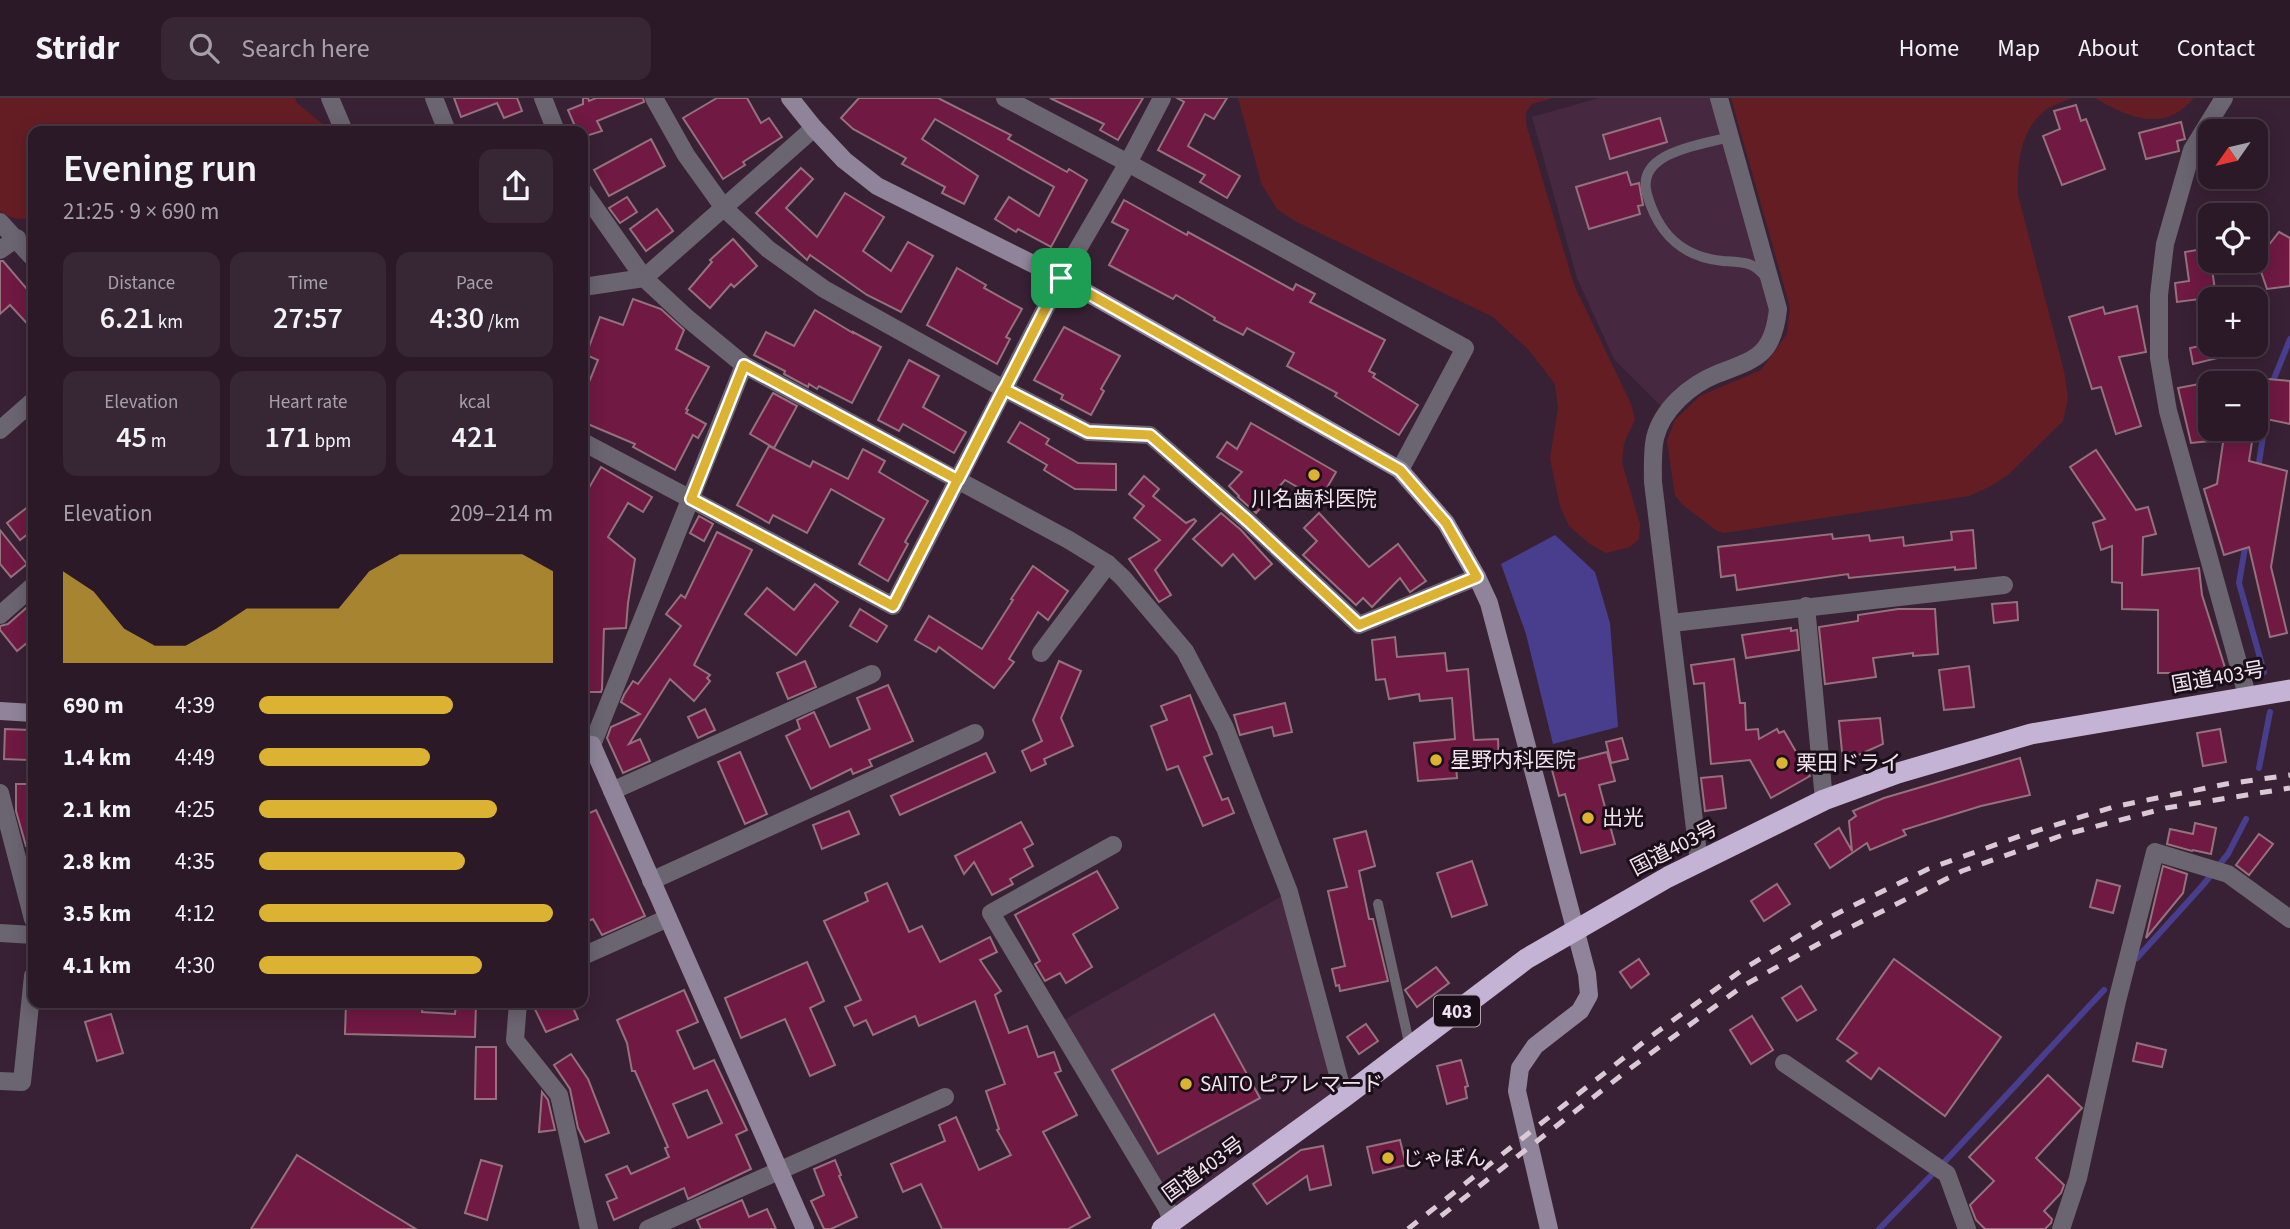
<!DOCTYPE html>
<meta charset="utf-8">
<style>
body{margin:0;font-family:"Source Sans 3","Noto Sans JP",sans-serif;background:#372634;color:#f1f3f6;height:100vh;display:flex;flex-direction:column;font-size:26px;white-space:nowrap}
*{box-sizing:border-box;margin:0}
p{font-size:23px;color:#a6a0a8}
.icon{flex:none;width:38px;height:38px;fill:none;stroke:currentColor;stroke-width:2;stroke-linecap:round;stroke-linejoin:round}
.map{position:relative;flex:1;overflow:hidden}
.details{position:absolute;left:28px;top:28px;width:560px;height:882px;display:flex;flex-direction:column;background:#2b1928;border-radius:14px;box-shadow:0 4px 18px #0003,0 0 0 2px #473845}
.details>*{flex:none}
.needle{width:46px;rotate:236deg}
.tools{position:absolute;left:2198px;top:21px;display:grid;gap:14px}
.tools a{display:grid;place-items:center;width:70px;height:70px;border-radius:14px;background:#2b1928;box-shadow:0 4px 18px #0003,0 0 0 2px #473845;font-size:35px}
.pin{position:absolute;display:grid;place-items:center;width:60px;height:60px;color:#fff;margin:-30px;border-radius:14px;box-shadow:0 4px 10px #0006}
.round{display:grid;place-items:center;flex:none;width:74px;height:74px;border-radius:14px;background:#372634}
.head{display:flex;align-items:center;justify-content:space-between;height:119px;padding:0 35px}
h1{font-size:38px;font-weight:600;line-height:52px}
.figures{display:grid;grid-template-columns:repeat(3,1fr);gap:10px;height:119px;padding:7px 35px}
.figures div{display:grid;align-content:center;border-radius:14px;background:#372634;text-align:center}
.figures b{font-size:30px;font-weight:600}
.figures small{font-size:19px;font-weight:400}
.figures p{font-size:19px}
.chart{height:196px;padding:14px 35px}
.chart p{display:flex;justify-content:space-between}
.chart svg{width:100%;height:126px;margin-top:7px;fill:#dcb233;opacity:.7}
ul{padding:0 35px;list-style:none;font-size:23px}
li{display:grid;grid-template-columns:112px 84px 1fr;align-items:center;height:52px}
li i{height:18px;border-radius:9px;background:#dcb233}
header{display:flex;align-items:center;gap:42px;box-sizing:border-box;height:98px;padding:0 35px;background:#2b1928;border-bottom:2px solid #473845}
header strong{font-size:33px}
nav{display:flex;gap:38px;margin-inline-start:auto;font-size:24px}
.search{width:490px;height:63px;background:#372634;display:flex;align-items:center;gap:18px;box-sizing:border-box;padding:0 24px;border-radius:14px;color:#a6a0a8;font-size:26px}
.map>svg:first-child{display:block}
</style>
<header>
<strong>Stridr</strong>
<div class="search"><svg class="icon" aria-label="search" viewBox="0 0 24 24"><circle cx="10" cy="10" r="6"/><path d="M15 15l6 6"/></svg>Search here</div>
<nav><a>Home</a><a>Map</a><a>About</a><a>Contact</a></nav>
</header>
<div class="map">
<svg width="2290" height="1131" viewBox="0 0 2290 1131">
<rect width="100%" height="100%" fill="#392135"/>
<g fill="#462841">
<path d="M1599 0H1713L1772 210 1765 243 1662 309 1614 261 1577 180 1532 19Z"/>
<path d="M1289 794 1344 999 1172 1124 1057 926Z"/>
</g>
<g fill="#651d24">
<path d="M0 0H295L297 5 331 33H33V119C20 123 11 121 0 113Z"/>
<path d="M1238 0H1553L1532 6 1526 14V26L1574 187 1631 306 1635 322 1624 345 1622 365 1640 426 1639 441 1630 449 1606 455 1590 446 1569 428 1560 408 1550 361 1558 310 1555 286 1528 251 1493 219 1295 123 1277 111 1262 87Z"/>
<path d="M1731 0H2072C2063 4 2049 8 2042 15 2019 36 2017 68 2018 97L2064 273 2068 300 2063 323 2008 377 1989 389 1969 398 1724 435 1717 433 1683 407 1675 398 1667 343 1675 322 1700 298 1761 272 1787 236 1790 209Z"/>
<path d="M2087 0H2194C2163 36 2128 19 2095 0Z"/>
</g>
<path fill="#483e8d" d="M1555 437 1595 474 1610 525 1618 629 1553 646 1526 536 1501 466Z"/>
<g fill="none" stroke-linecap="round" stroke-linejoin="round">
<g stroke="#483e8d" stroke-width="6">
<path d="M2271 288 2290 241"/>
<path d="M2258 371 2267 313"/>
<path d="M2246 444 2239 485 2264 574"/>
<path d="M2259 670 2270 614"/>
<path d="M2137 860 2203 787 2228 756 2246 721"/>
<path d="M1879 1131 1951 1057 2104 892"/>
</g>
</g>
<g fill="#6f1943" stroke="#95717e" stroke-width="2" fill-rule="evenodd">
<path d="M454 0H517L522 13 504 20 497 5 461 19Z"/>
<path d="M583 0H588L589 3 596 0H643L644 4 597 23 602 33 583 39V33H577L568 12 583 6Z"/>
<path d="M717 0H747L761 25 769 20 782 39 743 64 745 67 723 81 683 20Z"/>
<path d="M859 0H938L1011 37 1008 41 1067 74 1069 71 1087 82 1051 149 1018 131 1016 134 995 121 1009 99 1039 118 1054 89 935 21 922 41 978 78 964 106 942 95 945 89 902 66 906 60 853 31 841 20Z"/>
<path d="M1050 0H1143L1118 42 1100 32 1104 26Z"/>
<path d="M1177 0H1227L1214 21 1205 16 1188 48 1240 78 1227 100 1200 84 1205 77 1158 52 1184 4Z"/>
<path d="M2076 7 2081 23 2086 21 2105 71 2062 87 2043 38 2060 31 2054 13Z"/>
<path d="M1660 20 1667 44 1610 61 1603 37Z"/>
<path d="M2181 24 2185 41 2177 43 2179 53 2146 61 2139 35Z"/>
<path d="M651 41 665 68 609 98 594 72Z"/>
<path d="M801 70 813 81 786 110 817 139 845 95 884 119 863 153 891 173 908 144 933 158 901 214 867 197 810 157 807 162 756 115Z"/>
<path d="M1627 74 1631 87 1639 85 1643 107 1638 108 1640 116 1589 131 1576 89Z"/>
<path d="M627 99 637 114 620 125 609 110Z"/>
<path d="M1124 102 1187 137 1188 134 1293 192 1296 186 1315 196 1310 204 1385 242 1369 273 1375 276 1373 279 1418 307 1399 337 1335 298 1337 295 1287 268 1294 255 1247 230 1243 237 1214 222 1215 220 1176 197 1173 201 1109 167 1128 132 1112 124Z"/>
<path d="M657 111 673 133 646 153 630 131Z"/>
<path d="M2279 134 2290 140V188L2267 191 2257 162Z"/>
<path d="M733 141 757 168 734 189 731 186 710 210 689 191 712 164 710 162Z"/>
<path d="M2209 150 2216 199 2177 204 2175 185 2189 183 2185 154Z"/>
<path d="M0 163H3L33 198V232L10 207 0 216Z"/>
<path d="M957 170 986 187 984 190 1022 211 1006 239 1010 241 997 266 927 227Z"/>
<path d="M633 201 661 211 684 232 676 251 709 269 686 311 688 312 686 315 706 326 698 340 693 337 675 372 633 349 635 346 583 324V299L598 262 586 257 600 219 623 227Z"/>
<path d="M2137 208 2146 254 2119 259 2141 328 2116 336 2101 289 2092 291 2069 219 2103 209 2105 216Z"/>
<path d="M815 212 853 235V234L881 249 852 305 819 288 817 291 809 286 808 289 784 276 785 273 754 257 766 234 794 248Z"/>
<path d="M1064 229 1120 258 1101 291 1104 293 1091 317 1061 301 1063 297 1034 282Z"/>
<path d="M2205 247H2245L2246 253 2193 266 2190 250Z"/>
<path d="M909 262 939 278 923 309 966 334 954 355 903 326 899 333 878 322Z"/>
<path d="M2256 280 2290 283V326L2256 319Z"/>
<path d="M2210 284V343L2191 345 2178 290Z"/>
<path d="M773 295 797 308 774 350 750 336Z"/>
<path d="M1020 324 1049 341 1046 346 1078 365 1116 366V392L1075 391 1044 372 1047 367 1008 344Z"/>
<path d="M1251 325 1336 374 1320 402 1285 382 1256 415 1238 399 1239 398 1229 388 1242 374 1217 359 1227 344 1237 351Z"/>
<path d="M2225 331H2254L2249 363 2287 373 2271 469 2287 535 2270 539 2249 449 2224 457 2204 391 2217 386Z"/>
<path d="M769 348 810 369 813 363 848 381 863 351 885 363 879 374 928 403 905 444 908 446 888 483 859 466 884 421 831 391 807 435 773 417 769 425 737 407Z"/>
<path d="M2096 352 2136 412 2148 409 2156 436 2143 439 2142 477 2199 470 2202 497 2227 576 2181 581 2180 575H2158V512L2122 511V485L2112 484V448L2101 452 2093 425 2105 421 2070 369Z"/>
<path d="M601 369 652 399 643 414 628 405 608 439 635 461 628 505 626 530 604 531 602 591 601 594H583V400Z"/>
<path d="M1144 378 1159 391 1153 398 1186 425 1194 421 1196 423 1155 472 1171 497 1159 504 1129 461 1160 442 1134 420 1144 408 1129 396Z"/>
<path d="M33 405V432L20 442 7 425Z"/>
<path d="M1221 415 1241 432 1272 466 1255 481 1233 456 1222 468 1193 441Z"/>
<path d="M1319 415 1369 469 1398 446 1426 483 1410 494 1400 480 1372 509 1363 500 1356 507 1303 457 1317 443 1304 430Z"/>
<path d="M699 418 713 426 704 443 690 435Z"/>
<path d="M0 432 27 466 11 479 0 466Z"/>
<path d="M1973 432 1976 470 1955 472V469L1849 480 1848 476 1737 492 1735 477 1721 479 1718 449 1832 436 1833 441 1869 437 1870 443 1903 439 1904 448 1952 442 1951 434Z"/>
<path d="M717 434 752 452 694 567 710 577 707 580 710 583 694 603 670 581 629 646 640 641 650 663 623 675 607 640 611 629 640 616 621 604 624 597 633 583 638 586 681 528 666 516 681 497 685 500Z"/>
<path d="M1033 468 1068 493 1048 522 1038 514 1009 561 1014 564 994 590 939 549 936 554 915 542 929 518 982 551 1013 502 1011 501Z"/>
<path d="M815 486 838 504 796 557 745 516 767 490 794 512Z"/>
<path d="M33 504V540L17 553 0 532V528L8 526Z"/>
<path d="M2017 504 2018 522 1994 525 1992 506Z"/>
<path d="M860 511 887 528 877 544 850 528Z"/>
<path d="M1898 511H1935L1938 556 1913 558V555L1873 560 1876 579 1825 586 1819 529 1858 523V517Z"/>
<path d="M1791 530V533L1797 532 1799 552 1746 560 1742 537Z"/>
<path d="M1395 539 1397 559 1445 555 1447 573 1468 571 1474 642 1498 641 1499 665 1456 668 1457 680 1418 683 1414 645 1455 641 1452 600 1420 603 1419 596 1389 601 1385 581 1376 582 1372 542Z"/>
<path d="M1734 561 1740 605H1745L1746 632 1758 631 1759 641 1777 631 1779 635 1784 633 1810 678 1771 700 1750 662 1711 666 1704 585 1694 586 1691 567Z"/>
<path d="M805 563 816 589 788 601 777 575Z"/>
<path d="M1059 563 1081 573 1061 620 1073 648 1044 661 1046 666 1031 673 1022 653 1042 643 1033 622Z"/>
<path d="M1969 568 1974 609 1944 612 1939 572Z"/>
<path d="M888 587 913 643 869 662 872 668 853 676 851 671 811 691 786 638 800 631 797 622 814 614 830 649 870 631 857 600Z"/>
<path d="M1190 597 1212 656 1204 659 1222 702 1228 700 1234 715 1203 728 1178 668 1167 672 1151 628 1167 622 1161 608Z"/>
<path d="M1285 605 1292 634 1274 638 1272 629 1240 637 1234 617Z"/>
<path d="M705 611 715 632 698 640 688 619Z"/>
<path d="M1880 620 1883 646 1843 664 1839 623Z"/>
<path d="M5 631 30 632 29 662 4 661Z"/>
<path d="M2220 631 2226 664 2203 668 2197 635Z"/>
<path d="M1622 640 1628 661 1611 665 1606 644Z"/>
<path d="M740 654 767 716 745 726 718 664Z"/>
<path d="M1607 654 1615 683 1599 687 1615 746 1581 755 1565 696 1559 698 1551 668Z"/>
<path d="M986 655 995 674 900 717 891 698Z"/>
<path d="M2020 660 2030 697 1981 708 1903 732 1906 737 1870 752 1867 745 1830 770 1815 746 1839 730 1852 753 1849 723 1856 718 1853 713 1884 700Z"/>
<path d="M1722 678 1726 710 1705 713 1701 680Z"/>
<path d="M16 686H33V749L26 748 16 713Z"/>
<path d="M596 712 645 818 602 837 593 821 583 825V718Z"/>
<path d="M849 713 859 736 822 751 813 727Z"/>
<path d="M1021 724 1033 746 1024 751 1033 768 1010 781 1013 786 992 797 974 764 964 776 955 758Z"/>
<path d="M2195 725 2216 730 2211 756 2193 752 2192 753 2167 746 2170 731 2193 736Z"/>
<path d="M1366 733 1375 768 1359 773 1369 821H1373L1388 883 1340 893 1339 887 1336 888 1332 871 1345 868 1328 793 1347 789 1334 741Z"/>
<path d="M2259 736 2273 746 2249 777 2236 767Z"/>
<path d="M1472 763 1487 807 1452 819 1437 775Z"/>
<path d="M2163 768 2187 776 2183 795 2146 840Z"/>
<path d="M1097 773 1118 810 1073 836 1092 869 1066 885 1060 875 1045 883 1035 866 1040 863 1015 817Z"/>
<path d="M2097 782 2120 788 2113 815 2090 809Z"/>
<path d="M887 785 909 834 922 828 940 864 990 839 997 854 980 862 1001 893 995 897 1009 935 1027 928 1038 959 1054 954 1061 973 1055 975 1077 1017 1043 1034 1090 1119 1068 1131H942L921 1086 903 1094 891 1066 945 1043 939 1027 956 1019 979 1072 1011 1057 997 1032 999 1031 986 993 1005 986 975 903 919 928 915 918 873 937 866 922 854 928 845 909 861 902 824 823 868 803 865 795Z"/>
<path d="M1777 786 1790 806 1764 823 1751 803Z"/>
<path d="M1639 861 1649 876 1631 890 1620 874Z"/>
<path d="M1894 861 2001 939 1945 1018 1879 970 1871 981 1847 963 1857 955 1837 941Z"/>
<path d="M807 864 824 903 810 910 835 967 810 978 785 921 741 940 725 900Z"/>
<path d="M1436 869 1449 885 1417 909 1405 892Z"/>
<path d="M1801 888 1816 912 1797 923 1782 900Z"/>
<path d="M684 892 698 924 677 933 694 971 714 962 747 1032 736 1037 751 1071 688 1101 684 1090 614 1122 607 1104 617 1100 606 1077 627 1068 631 1076 669 1059 665 1050 668 1049 635 973H632L627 945 617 922ZM707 992 722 1025 688 1040 673 1006Z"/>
<path d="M346 905H423L422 914 455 916 456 905H476L475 939 345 936Z"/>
<path d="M532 905H571L578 921 546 934Z"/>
<path d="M111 916 123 955 97 963 85 924Z"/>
<path d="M1214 916 1260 1000 1158 1056 1112 972Z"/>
<path d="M1752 918 1773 952 1751 966 1730 932Z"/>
<path d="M1366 926 1378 943 1359 956 1347 939Z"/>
<path d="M2137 945 2166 952 2162 969 2133 963Z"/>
<path d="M476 949H496V1001H475Z"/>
<path d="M571 956 588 981 609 1035 585 1044 578 1030 570 991 554 967Z"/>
<path d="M1461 962 1468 988 1465 989 1467 1000 1447 1006 1437 968Z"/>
<path d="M2048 977 2082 1010 2036 1060 2064 1087 2061 1095 2044 1113 2052 1121 2051 1125 2045 1131H1985L1976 1122 1970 1107 1994 1083 1969 1059Z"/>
<path d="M542 994 548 1002 555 1032 539 1034Z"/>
<path d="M1400 1042 1406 1067 1373 1075 1367 1049Z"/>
<path d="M1323 1048 1331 1087 1310 1092 1307 1078 1267 1106 1253 1086 1301 1052Z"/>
<path d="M297 1057 370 1103 416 1131H251Z"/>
<path d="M481 1062 502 1068 487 1122 465 1115Z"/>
<path d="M835 1062 841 1077 839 1078 857 1119 831 1131H824L811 1103 824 1097 814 1071Z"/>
<path d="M742 1102 749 1119 767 1111 776 1131H701L697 1122Z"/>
</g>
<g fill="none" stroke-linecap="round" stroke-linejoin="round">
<g stroke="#6b6471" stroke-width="10">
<path d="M1730 39C1701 47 1635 54 1647 96 1658 135 1681 159 1723 163 1741 164 1754 163 1766 180"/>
<path d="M1378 806 1410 949"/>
</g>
<g stroke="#6b6471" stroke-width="18">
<path d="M330 0 344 33"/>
<path d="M434 0 447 33"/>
<path d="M543 0 556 33"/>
<path d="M654 0 686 57 724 110 768 151 824 191 1004 291 1088 334 1150 337 1248 423 1359 527 1477 479"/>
<path d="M1005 0 1128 65 1465 250 1400 372"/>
<path d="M2224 0 2192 52 2165 146 2159 197V260L2168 313 2247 597"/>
<path d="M583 93 644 180 687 220 744 267 1069 442 1108 466 1123 480 1185 553 1225 630 1289 794 1344 999"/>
<path d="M0 124 33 160"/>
<path d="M0 152 17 140"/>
<path d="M583 189 644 180 814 30"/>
<path d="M0 332 33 303"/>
<path d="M583 344 893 508 1061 180 1128 65 1162 0"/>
<path d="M1806 508 1824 702"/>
<path d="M0 517 33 488"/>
<path d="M1672 525 2004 487"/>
<path d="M1041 555 1108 466"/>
<path d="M592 647 744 267"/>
<path d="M612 693 872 576"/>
<path d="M0 695 33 821"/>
<path d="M1113 747 991 815 1167 1110 1172 1124"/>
<path d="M1699 764 1653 384C1653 370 1652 354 1655 340 1662 311 1690 287 1717 276 1756 261 1773 258 1778 211L1719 0"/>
<path d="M651 783 975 635"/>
<path d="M0 835 33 837"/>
<path d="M583 858 668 820"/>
<path d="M518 905 515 942 559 997 589 1131"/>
<path d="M1784 965 1947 1076 1967 1131"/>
<path d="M0 983 22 984 33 878"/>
<path d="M648 1131 945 999"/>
<path d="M2061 1131 2078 1080 2117 903 2155 754 2228 776 2290 821"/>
</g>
<g stroke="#8f8499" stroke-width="18">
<path d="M790 0 814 30 844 62 877 88 1061 180 1400 372 1446 425 1477 479 1489 505 1587 876 1589 897 1580 913 1535 948 1520 970 1517 993 1549 1131"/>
<path d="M0 613 33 615"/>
<path d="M583 646 592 647 805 1131"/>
</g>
<path stroke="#c4b3d4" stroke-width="21" d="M1162 1131 1344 999 1526 861 1668 779 1824 702 1898 675 2031 636 2290 592"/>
<g stroke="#d9c8d6" stroke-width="5" stroke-dasharray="12 12" stroke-linecap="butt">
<path d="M1441 1118 1632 969 1743 888 1829 840 1962 773 2063 737 2166 710 2290 690"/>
<path d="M1408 1131 1650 939 1745 870 1830 819 1928 771 2020 738 2113 709 2226 686 2290 677"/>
</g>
</g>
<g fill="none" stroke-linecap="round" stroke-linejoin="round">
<g stroke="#fff" stroke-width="14">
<path id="route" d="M1061 180 958 382 744 267 691 401 893 508 1004 291 1088 334 1150 337 1248 423 1359 527 1477 479 1446 425 1400 372 1061 180"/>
</g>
<use href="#route" stroke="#dcb233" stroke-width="9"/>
</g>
<g fill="#dcb233" stroke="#1a0f18" stroke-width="2.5">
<circle cx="1314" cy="377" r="7"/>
<circle cx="1436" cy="662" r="7"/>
<circle cx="1782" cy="665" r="7"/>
<circle cx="1588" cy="720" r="7"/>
<circle cx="1186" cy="986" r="7"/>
<circle cx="1388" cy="1060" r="7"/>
</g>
<g text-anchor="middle" stroke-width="6" stroke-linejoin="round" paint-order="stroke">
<rect fill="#1a0f18" stroke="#b2a3af" stroke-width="2" x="1434" y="897.5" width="46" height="31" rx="5"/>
<g font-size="19" font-weight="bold" fill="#f3e3f0">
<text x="1457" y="920">403</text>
</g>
<g font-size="21" fill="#f3e3f0" stroke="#1a0f18" text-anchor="start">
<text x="1314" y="408" text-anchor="middle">川名歯科医院</text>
<text x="1450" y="669">星野内科医院</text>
<text x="1796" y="672">栗田ドライ</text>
<text x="1602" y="727">出光</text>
<text x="1200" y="993">SAITO ピアレマード</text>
<text x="1402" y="1067">じゃぼん</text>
</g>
<g font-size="21" fill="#f3e3f0" stroke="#1a0f18">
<text transform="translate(2218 579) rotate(-10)" y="7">国道403号</text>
<text transform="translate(1674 750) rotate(-27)" y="7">国道403号</text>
<text transform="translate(1203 1071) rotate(-36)" y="7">国道403号</text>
</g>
</g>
</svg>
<div class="tools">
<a><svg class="needle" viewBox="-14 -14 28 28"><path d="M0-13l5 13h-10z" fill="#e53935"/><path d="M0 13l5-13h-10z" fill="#a6a0a8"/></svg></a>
<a><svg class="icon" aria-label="locate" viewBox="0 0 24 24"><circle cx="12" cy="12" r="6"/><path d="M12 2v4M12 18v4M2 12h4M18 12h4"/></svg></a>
<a>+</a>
<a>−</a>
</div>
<div class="pin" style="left:1061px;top:180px;background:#1e9e55"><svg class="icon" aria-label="arrive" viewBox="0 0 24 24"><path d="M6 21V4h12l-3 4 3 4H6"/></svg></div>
<section class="details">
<div class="head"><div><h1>Evening run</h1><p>21:25 · 9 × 690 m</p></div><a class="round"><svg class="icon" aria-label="share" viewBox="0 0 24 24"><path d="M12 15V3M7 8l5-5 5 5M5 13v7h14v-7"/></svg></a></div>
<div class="figures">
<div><p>Distance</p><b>6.21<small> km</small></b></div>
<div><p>Time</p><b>27:57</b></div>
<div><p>Pace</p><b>4:30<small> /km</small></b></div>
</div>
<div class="figures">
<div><p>Elevation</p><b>45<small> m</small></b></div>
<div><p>Heart rate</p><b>171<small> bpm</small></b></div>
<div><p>kcal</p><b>421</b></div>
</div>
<div class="chart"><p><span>Elevation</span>209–214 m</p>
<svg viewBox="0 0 160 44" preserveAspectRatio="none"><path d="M0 44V12L10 19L20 32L30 38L40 38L50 32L60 25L70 25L80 25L90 25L100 12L110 6L120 6L130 6L140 6L150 6L160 12V44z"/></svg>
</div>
<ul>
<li><b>690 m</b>4:39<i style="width:66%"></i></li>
<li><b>1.4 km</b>4:49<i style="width:58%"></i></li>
<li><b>2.1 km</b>4:25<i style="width:81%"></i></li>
<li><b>2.8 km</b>4:35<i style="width:70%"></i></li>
<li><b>3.5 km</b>4:12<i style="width:100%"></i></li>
<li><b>4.1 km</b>4:30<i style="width:76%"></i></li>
</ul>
</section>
</div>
